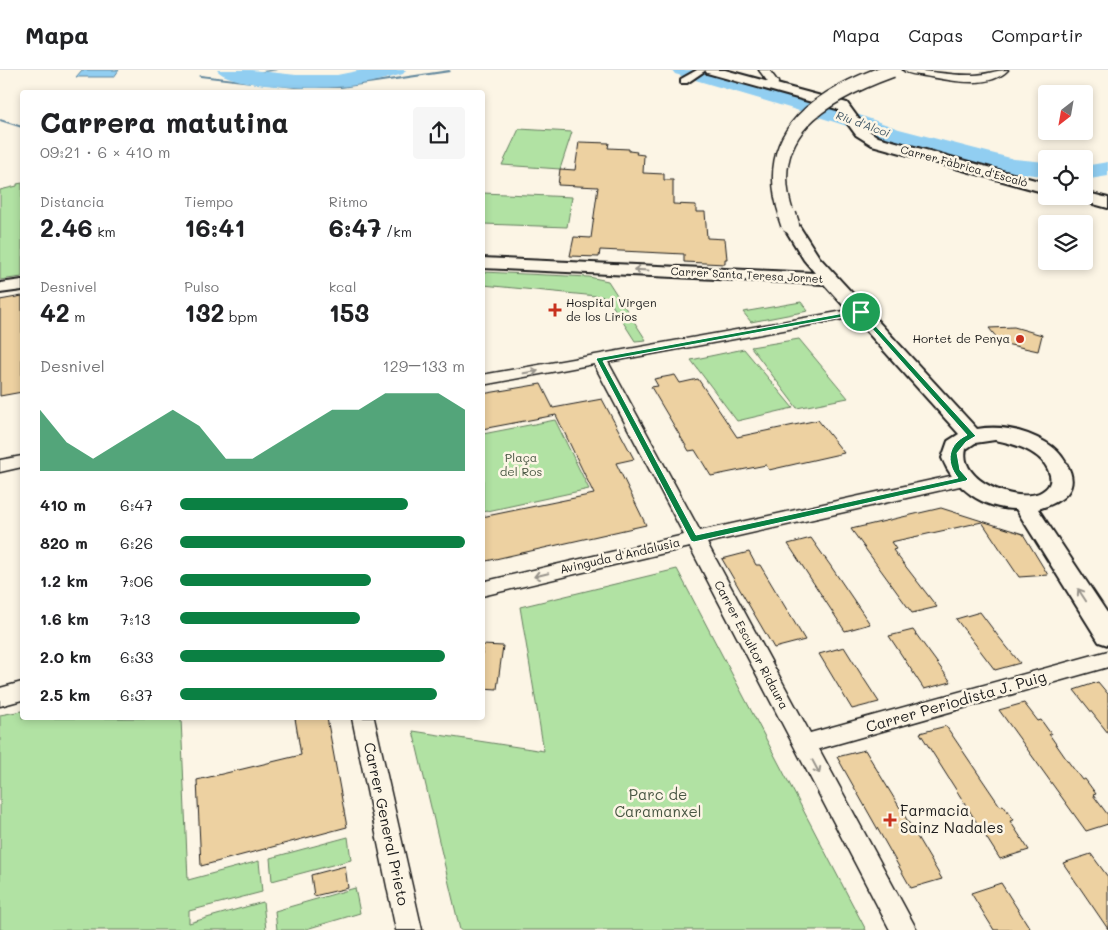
<!DOCTYPE html>
<html lang="es">
<meta charset="utf-8">
<style>
body{margin:0;font-family:Mali,sans-serif;background:#f6f6f6;color:#202124;height:100vh;display:flex;flex-direction:column;font-size:19px;white-space:nowrap}
*{box-sizing:border-box;margin:0}
p{font-size:16px;color:#757577}
.icon{flex:none;width:28px;height:28px;fill:none;stroke:currentColor;stroke-width:2;stroke-linecap:round;stroke-linejoin:round}
.map{position:relative;flex:1;overflow:hidden}
.details{position:absolute;left:20px;top:20px;width:465px;height:630px;display:flex;flex-direction:column;background:#fff;border-radius:5px;box-shadow:0 2px 8px #0003}
.details>*{flex:none}
.needle{width:32px;rotate:211deg}
.buttons{position:absolute;left:1038px;top:15px;display:grid;gap:10px}
.buttons a{display:grid;place-items:center;width:55px;height:55px;border-radius:5px;background:#fff;box-shadow:0 2px 8px #0003;font-size:25px}
.pin{position:absolute;display:grid;place-items:center;width:42px;height:42px;color:#fff;margin:-21px;border:2px solid #fff;border-radius:50%;box-shadow:0 1px 5px #0007}
.round{display:grid;place-items:center;flex:none;width:52px;height:52px;border-radius:5px;background:#f6f6f6}
.headline{display:flex;align-items:center;justify-content:space-between;height:85px;padding:0 20px}
h1{font-size:28px;font-weight:700;line-height:38px}
.stats{display:grid;grid-template-columns:repeat(3,1fr);gap:8px;height:85px;padding:5px 20px}
.stats div{display:grid;align-content:center}
.stats b{font-size:25px;font-weight:700}
.stats small{font-size:14px;font-weight:400}
.stats p{font-size:14px}
.chart{height:140px;padding:10px 20px}
.chart p{display:flex;justify-content:space-between}
.chart svg{width:100%;height:90px;margin-top:5px;fill:#0b8043;opacity:.7}
ul{padding:0 20px;list-style:none;font-size:16px}
li{display:grid;grid-template-columns:80px 60px 1fr;align-items:center;height:38px}
li i{height:12px;border-radius:6px;background:#0b8043}
header{display:flex;align-items:center;gap:30px;box-sizing:border-box;height:70px;padding:0 25px;background:#fff;border-bottom:1px solid #e0e0e0}
header strong{font-size:24px}
nav{display:flex;gap:28px;margin-inline-start:auto;font-size:18px}
.map>svg:first-child{display:block}
</style>
<header>
<strong>Mapa</strong>
<nav><a>Mapa</a><a>Capas</a><a>Compartir</a></nav>
</header>
<div class="map">
<svg width="1108" height="860" viewBox="0 0 1108 860">
<rect width="100%" height="100%" fill="#fcf5e5"/>
<filter id="ink" filterUnits="userSpaceOnUse"><feTurbulence type="fractalNoise" baseFrequency=".02" numOctaves="2"/><feDisplacementMap in="SourceGraphic" scale="10" xChannelSelector="R" yChannelSelector="G"/><feConvolveMatrix kernelMatrix="1 2 1 2 8 2 1 2 1" color-interpolation-filters="sRGB"/></filter>
<g filter="url(#ink)">
<g fill="#b1e2a3" stroke="#667f60">
<path d="M519 59 572 62 560 99 502 95Z"/>
<path d="M22 113V207L0 210V120L17 116V114Z"/>
<path d="M483 123 572 127 567 157 483 154Z"/>
<path d="M483 202 589 207 608 211 646 270 635 271 607 227 483 215Z"/>
<path d="M801 232 808 241 751 252 743 242Z"/>
<path d="M799 269 848 328 797 338 751 277Z"/>
<path d="M744 279 793 338 737 351 691 290Z"/>
<path d="M555 350 589 419 483 442V364Z"/>
<path d="M677 499 866 860H460L413 661 544 681 520 537Z"/>
<path d="M22 641V648H181L188 810 259 791 262 822 189 841V853L263 832 266 860H0V645Z"/>
<path d="M348 767 351 790 272 811 270 788Z"/>
<path d="M355 818 360 843 303 860H277L275 841Z"/>
</g>
<path fill="#91cef1" stroke="#62879c" d="M82 0H119L114 7H76Z"/>
<g fill="none" stroke-linecap="round" stroke-linejoin="round">
<g fill="#62879c" fill-rule="evenodd">
<path d="M269 0H279L238 6 236 5Z"/>
<path d="M449 0 451 1 450 2 341 18H295L200 7 198 6 200 5 295 16H341Z"/>
<path d="M0 49 22 56V58L0 51Z"/>
</g>
<g fill="#91cef1" fill-rule="evenodd">
<path d="M217 0H251L296 5H337L362 0H406L403 4C382 10 358 16 336 17 313 19 229 17 217 0Z"/>
<path d="M672 0H705L842 39 899 59 1014 89 1046 92V106C973 101 895 71 825 49 775 33 725 19 675 4Z"/>
<path d="M1108 92V106L1084 110V96Z"/>
</g>
</g>
<g fill="#edd1a1" stroke="#1c1c1c">
<path d="M579 72 609 73 608 78 629 79V81L637 82 636 84 644 85 643 103 664 104V110H673V134L696 135V142H705L707 168 725 169 727 189H725V194L684 192V184L600 180 599 187 570 186 574 167 591 168 598 117 558 115 560 99 575 100Z"/>
<path d="M22 226V322L0 326V230Z"/>
<path d="M1014 257 1042 265 1038 281 1001 273 989 258Z"/>
<path d="M675 305 680 313 698 309 737 367 818 350 844 383 769 400 766 395 711 406 695 380 689 381 651 317 658 316 654 309Z"/>
<path d="M541 314 553 338 602 329 634 389 616 393 646 455 482 492V447L594 424 556 345 482 359V324Z"/>
<path d="M941 438 1023 464 1048 505 1019 507 982 452 891 472 896 479 893 480 937 537 912 543 851 459Z"/>
<path d="M811 468 830 495 870 554 845 561 788 474Z"/>
<path d="M749 482 756 495H760L805 570 774 578 722 489Z"/>
<path d="M980 542 998 566 1020 593 995 600 956 549Z"/>
<path d="M913 560 935 590 951 612 924 619 889 566Z"/>
<path d="M482 575 503 576 497 619 482 618Z"/>
<path d="M844 577 864 609 879 632 852 639 819 584Z"/>
<path d="M1098 612 1108 624V663L1074 620Z"/>
<path d="M1024 633 1038 651 1041 650 1051 664H1049L1067 690 1082 710 1085 709 1096 724 1093 725 1108 745V754L1086 761 999 640Z"/>
<path d="M295 648H327L347 757 201 796 197 710 301 685Z"/>
<path d="M946 656 1000 736 1003 735 1014 750 1010 751 1029 780 1000 789 920 663Z"/>
<path d="M865 680 900 738 942 809 911 818 837 687Z"/>
<path d="M1091 784 1108 807V859L1063 793Z"/>
<path d="M345 796 348 818 314 826 311 805Z"/>
<path d="M1001 813 1031 860H994L971 823Z"/>
</g>
<g fill="none" stroke-linecap="round" stroke-linejoin="round">
<g stroke="#1c1c1c" stroke-width="4">
<path id="pedestrian" d="M697 0H706L687 13H681V9Z"/>
</g>
<g stroke="#1c1c1c" stroke-width="3">
<g id="minor">
<path d="M759 0H769L778 12 777 20H769L768 12Z"/>
<path d="M903 0C927 0 950 6 974 5 986 5 996 0 1008 0 989 20 949 10 925 6 918 4 908 5 903 0Z"/>
<path d="M861 238 866 239 868 242 866 245 608 292 700 461 964 403 970 405 973 409 970 413 964 415 707 473 810 663 1108 581V597L819 679 917 860H890L690 477 482 526V512L684 465 594 294 482 315V305Z"/>
<path d="M22 386V397L0 402V390Z"/>
<path d="M22 612V630L0 636V618Z"/>
<path d="M352 648H374L422 860H396Z"/>
</g>
</g>
<g stroke="#1c1c1c" stroke-width="4">
<g id="tertiary">
<path d="M705 0H725L847 33 866 59 878 67 1046 113V123L872 75 856 65 837 39 707 3Z"/>
<path d="M1084 122 1108 128V138L1075 129 1072 126H1084Z"/>
<path d="M790 149 796 151 819 187 977 359C1000 355 1024 360 1045 372 1054 377 1061 384 1066 393 1082 420 1062 432 1038 439L1108 544V575L1099 572 1016 439C983 439 954 418 942 388L948 371 959 364 824 214 482 198V188L815 203 804 190 782 154 784 151ZM995 370C1016 374 1044 382 1050 405 1052 414 1047 419 1039 423 1015 433 958 410 966 379L975 373Z"/>
<path d="M22 210V220L0 223V213Z"/>
</g>
</g>
<use href="#pedestrian" fill="#fcf5e5" fill-rule="evenodd"/>
<use href="#minor" fill="#fcf5e5" fill-rule="evenodd"/>
<use href="#tertiary" fill="#fcf5e5" fill-rule="evenodd"/>
<g stroke="#1c1c1c" stroke-width="17" stroke-linecap="butt">
<path id="tertiary-bridge-far1" d="M787 146C758 61 823 25 892 0"/>
</g>
<g stroke="#1c1c1c" stroke-width="21" stroke-linecap="butt">
<path id="tertiary-bridge" d="M787 145 790 154"/>
</g>
<use href="#tertiary-bridge-far1" stroke="#fcf5e5" stroke-width="14"/>
<use href="#tertiary-bridge" stroke="#fcf5e5" stroke-width="18"/>
</g>
<defs><path id="oneway-shaft" d="M-6 0H5M1.5-3L5.5 0L1.5 3" fill="none" stroke-width="1.6" stroke-linecap="round" stroke-linejoin="round" transform="scale(1.25)"/></defs>
<g stroke="#97938b">
<use href="#oneway-shaft" transform="translate(641 200) rotate(-177)"/>
<use href="#oneway-shaft" transform="translate(531 302) rotate(-10)"/>
<use href="#oneway-shaft" transform="translate(541 505) rotate(167)"/>
<use href="#oneway-shaft" transform="translate(1082 525) rotate(-123)"/>
<use href="#oneway-shaft" transform="translate(816 697) rotate(62)"/>
</g>
</g>
<path fill="#0b8043" stroke="#fff" fill-rule="evenodd" d="M861 240 976 366 966 372 957 383 960 400 968 409 966 411 694 472 691 471 596 289 597 288ZM859 244 967 365C948 374 945 392 958 408L696 465 603 291Z"/>
<g fill="#c8321e" stroke="#fcf5e5" stroke-width="2">
<path d="M552.5 232.5h5v5h5v5h-5v5h-5v-5h-5v-5h5z"/>
<circle cx="1020" cy="269" r="5"/>
<path d="M887.5 742.5h5v5h5v5h-5v5h-5v-5h-5v-5h5z"/>
</g>
<g text-anchor="middle" stroke-width="5" stroke-linejoin="round" paint-order="stroke">
<g font-size="11" font-style="italic" fill="#455a67" stroke="#fcf5e5">
<text transform="translate(863 54) rotate(20)" y="4">Riu d'Alcoi</text>
</g>
<g font-size="11" fill="#1c1c1c" stroke="#fcf5e5">
<text transform="translate(964 96) rotate(15)" y="4">Carrer Fàbrica d'Escaló</text>
<text transform="translate(747 205) rotate(3)" y="4">Carrer Santa Teresa Jornet</text>
</g>
<g font-size="12" fill="#1c1c1c" stroke="#fcf5e5" text-anchor="start">
<text x="566" y="237">Hospital Virgen<tspan x="566" dy="14">de los Lirios</tspan></text>
<text x="1010" y="273" text-anchor="end">Hortet de Penya</text>
</g>
<g font-size="12" fill="#495744" stroke="#fcf5e5">
<text x="521" y="392">Plaça<tspan x="521" dy="14">del Ros</tspan></text>
</g>
<g font-size="12" fill="#1c1c1c" stroke="#fcf5e5">
<text transform="translate(620 486) rotate(-13)" y="4">Avinguda d'Andalusia</text>
<text transform="translate(751 575) rotate(62)" y="4">Carrer Escultor Ridaura</text>
</g>
<g font-size="15" fill="#1c1c1c" stroke="#fcf5e5">
<text transform="translate(956 632) rotate(-16)" y="5">Carrer Periodista J. Puig</text>
<text transform="translate(386 754) rotate(78)" y="5">Carrer General Prieto</text>
</g>
<g font-size="15" fill="#495744" stroke="#fcf5e5">
<text x="658" y="730">Parc de<tspan x="658" dy="17">Caramanxel</tspan></text>
</g>
<g font-size="15" fill="#1c1c1c" stroke="#fcf5e5" text-anchor="start">
<text x="900" y="746">Farmacia<tspan x="900" dy="17">Sainz Nadales</tspan></text>
</g>
</g>
</svg>
<div class="buttons">
<a><svg class="needle" viewBox="-14 -14 28 28"><path d="M0-13l5 13h-10z" fill="#e53935"/><path d="M0 13l5-13h-10z" fill="#757577"/></svg></a>
<a><svg class="icon" aria-label="locate" viewBox="0 0 24 24"><circle cx="12" cy="12" r="6"/><path d="M12 2v4M12 18v4M2 12h4M18 12h4"/></svg></a>
<a><svg class="icon" aria-label="layers" viewBox="0 0 24 24"><path d="M12 4l9 5-9 5-9-5zM3 14l9 5 9-5"/></svg></a>
</div>
<div class="pin" style="left:861px;top:242px;background:#1e9e55"><svg class="icon" aria-label="arrive" viewBox="0 0 24 24"><path d="M6 21V4h12l-3 4 3 4H6"/></svg></div>
<section class="details">
<div class="headline"><div><h1>Carrera matutina</h1><p>09:21 · 6 × 410 m</p></div><a class="round"><svg class="icon" aria-label="share" viewBox="0 0 24 24"><path d="M12 15V3M7 8l5-5 5 5M5 13v7h14v-7"/></svg></a></div>
<div class="stats">
<div><p>Distancia</p><b>2.46<small> km</small></b></div>
<div><p>Tiempo</p><b>16:41</b></div>
<div><p>Ritmo</p><b>6:47<small> /km</small></b></div>
</div>
<div class="stats">
<div><p>Desnivel</p><b>42<small> m</small></b></div>
<div><p>Pulso</p><b>132<small> bpm</small></b></div>
<div><p>kcal</p><b>153</b></div>
</div>
<div class="chart"><p><span>Desnivel</span>129–133 m</p>
<svg viewBox="0 0 160 44" preserveAspectRatio="none"><path d="M0 44V14L10 30L20 38L30 30L40 22L50 14L60 22L70 38L80 38L90 30L100 22L110 14L120 14L130 6L140 6L150 6L160 14V44z"/></svg>
</div>
<ul>
<li><b>410 m</b>6:47<i style="width:80%"></i></li>
<li><b>820 m</b>6:26<i style="width:100%"></i></li>
<li><b>1.2 km</b>7:06<i style="width:67%"></i></li>
<li><b>1.6 km</b>7:13<i style="width:63%"></i></li>
<li><b>2.0 km</b>6:33<i style="width:93%"></i></li>
<li><b>2.5 km</b>6:37<i style="width:90%"></i></li>
</ul>
</section>
</div>
